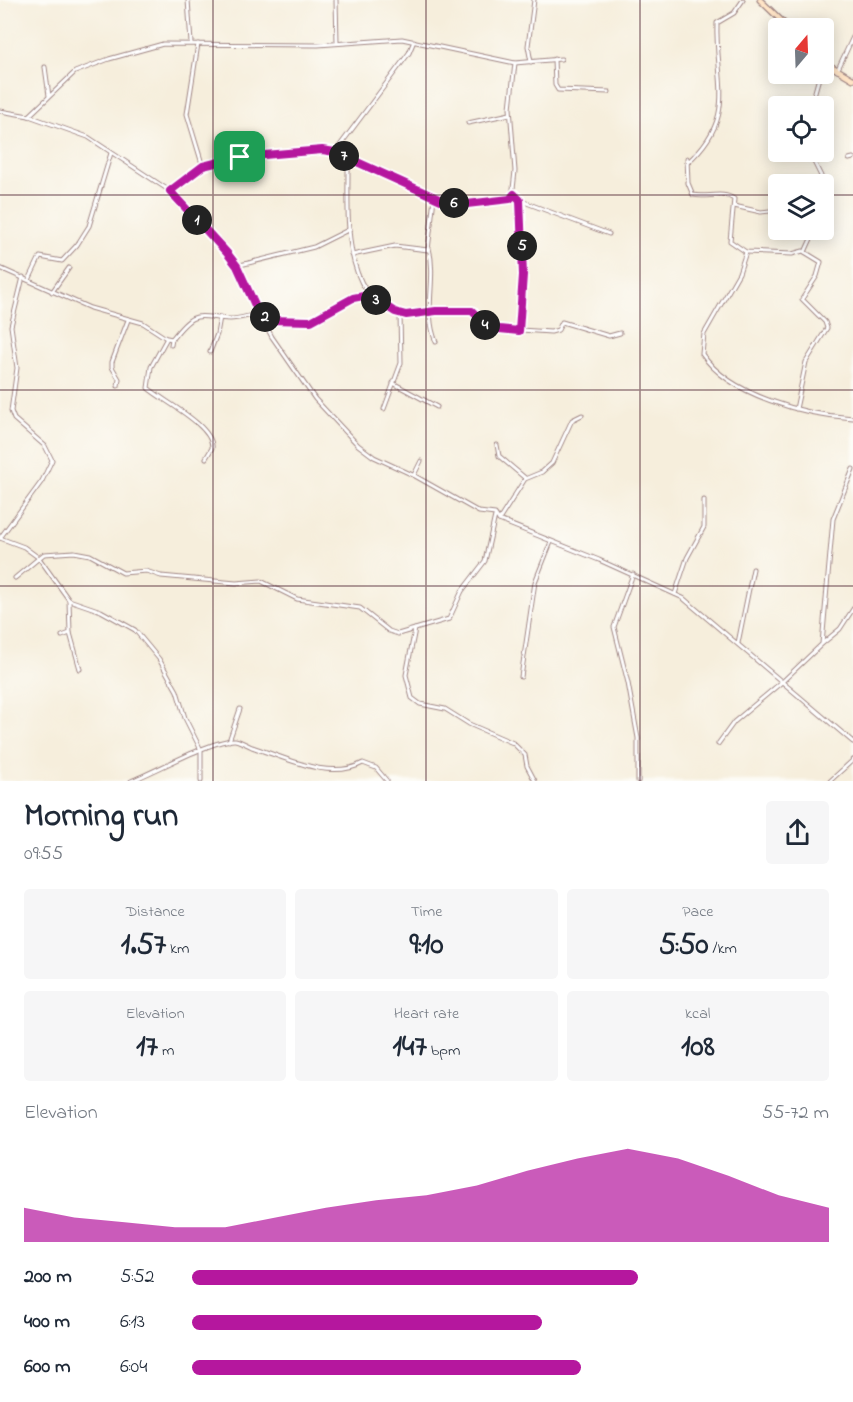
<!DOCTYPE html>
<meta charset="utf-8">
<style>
body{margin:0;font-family:"Indie Flower",sans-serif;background:#f6f6f7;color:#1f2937;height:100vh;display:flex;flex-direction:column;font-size:22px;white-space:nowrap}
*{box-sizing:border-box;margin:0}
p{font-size:20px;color:#747a83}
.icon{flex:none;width:33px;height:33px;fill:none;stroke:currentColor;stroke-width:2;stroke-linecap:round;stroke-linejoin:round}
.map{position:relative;height:781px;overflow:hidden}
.side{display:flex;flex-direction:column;background:#fff;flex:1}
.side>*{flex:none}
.needle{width:39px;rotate:19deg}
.controls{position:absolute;left:768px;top:18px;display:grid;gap:12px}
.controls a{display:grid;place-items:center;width:66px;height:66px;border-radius:6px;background:#fff;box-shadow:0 3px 15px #0003;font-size:30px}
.pin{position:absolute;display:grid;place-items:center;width:51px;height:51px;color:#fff;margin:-26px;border-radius:12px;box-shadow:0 3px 9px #0006}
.km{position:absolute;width:30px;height:30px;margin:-15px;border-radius:50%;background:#222;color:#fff;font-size:16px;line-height:30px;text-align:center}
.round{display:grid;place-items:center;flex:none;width:63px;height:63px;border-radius:6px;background:#f6f6f7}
.head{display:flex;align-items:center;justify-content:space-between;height:102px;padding:0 24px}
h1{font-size:33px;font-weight:700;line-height:45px}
.stats{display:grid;grid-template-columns:repeat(3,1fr);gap:9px;height:102px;padding:6px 24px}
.stats div{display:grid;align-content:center;border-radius:6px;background:#f6f6f7;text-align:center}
.stats b{font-size:30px;font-weight:700}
.stats small{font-size:16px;font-weight:400}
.stats p{font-size:16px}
.chart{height:168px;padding:12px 24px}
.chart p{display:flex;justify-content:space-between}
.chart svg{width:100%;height:108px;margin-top:6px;fill:#b5179e;opacity:.7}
ul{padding:0 24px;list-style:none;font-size:20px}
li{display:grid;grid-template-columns:96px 72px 1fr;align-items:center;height:45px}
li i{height:15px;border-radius:8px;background:#b5179e}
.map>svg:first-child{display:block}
</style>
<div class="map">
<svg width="853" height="781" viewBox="0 0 853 781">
<rect width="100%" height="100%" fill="#fdfcf7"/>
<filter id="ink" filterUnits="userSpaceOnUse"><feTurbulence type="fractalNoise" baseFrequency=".0167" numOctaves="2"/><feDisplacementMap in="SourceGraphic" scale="12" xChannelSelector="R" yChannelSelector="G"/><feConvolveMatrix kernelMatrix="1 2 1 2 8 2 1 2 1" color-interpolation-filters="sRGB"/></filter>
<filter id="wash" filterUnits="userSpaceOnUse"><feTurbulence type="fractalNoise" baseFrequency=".008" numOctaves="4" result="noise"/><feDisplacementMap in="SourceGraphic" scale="24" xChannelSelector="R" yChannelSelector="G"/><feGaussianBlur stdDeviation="1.35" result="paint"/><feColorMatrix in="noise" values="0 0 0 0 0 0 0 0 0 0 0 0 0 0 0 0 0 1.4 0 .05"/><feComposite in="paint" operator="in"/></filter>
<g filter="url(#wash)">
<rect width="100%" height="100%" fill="#f6eedc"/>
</g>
<g filter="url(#ink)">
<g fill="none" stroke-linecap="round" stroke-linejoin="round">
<g stroke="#a08684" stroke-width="5">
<g id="street">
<path d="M188 0 191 43"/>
<path d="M336 0 337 42"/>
<path d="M198 44 187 114 203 167"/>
<path d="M554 59 555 85 558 90 609 92"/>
<path d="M531 62 528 46 534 0"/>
<path d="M45 67 49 96"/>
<path d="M837 71 853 37"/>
<path d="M811 106 820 74"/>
<path d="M0 111 29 116 88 137 170 191 227 253 272 337 315 399 358 445 374 457 415 476 479 512 495 514 499 520 599 560 683 598 853 742"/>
<path d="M29 116 75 72 109 59 163 44 318 45 402 39 515 63 561 59"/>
<path d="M468 123 510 114"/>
<path d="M335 152 409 53 414 41"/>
<path d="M809 152 821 176 817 184"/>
<path d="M348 158C349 207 338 302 403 315 412 316 421 312 430 311 443 309 458 311 472 311L489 328 551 332 558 330 562 322 609 336 620 333"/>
<path d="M687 158 688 183 693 195C707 198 723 191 734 199L730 241 746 252 792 254 803 251 821 262 817 276 802 299 825 322 827 328 806 362 796 409"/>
<path d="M849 159 853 158"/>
<path d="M687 163C739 116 715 82 717 23L734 13 743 0"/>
<path d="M170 191 203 167 240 157 322 150 335 152 441 200 467 204 512 198 515 171 510 108 515 63"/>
<path d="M514 193 524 202 609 234"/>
<path d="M734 206 761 212 778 210"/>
<path d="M429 248C437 280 423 311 436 342"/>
<path d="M746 252 739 273 704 334 702 354C730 396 805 415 853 418"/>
<path d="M805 252 815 230"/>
<path d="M352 255 395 246 428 250 434 198"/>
<path d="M236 266 314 247 350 229"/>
<path d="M0 268 90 308 143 323 166 338"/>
<path d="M29 280 40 257 62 261 77 245 89 226 111 153"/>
<path d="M52 292 69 268"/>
<path d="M519 331 523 275 520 200"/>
<path d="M171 345 172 339"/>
<path d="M210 352 217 334 220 317"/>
<path d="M393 383 437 407"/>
<path d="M118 386 119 379 112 367V362L128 320"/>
<path d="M384 409 401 363 400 314"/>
<path d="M497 445 499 456 525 478"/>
<path d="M206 458 212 448C214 426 163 401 148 388L151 367 167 338 172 339C195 309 196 317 230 319 239 319 250 315 259 314 279 325 306 326 326 315 341 307 351 296 369 295"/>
<path d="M414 475 421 461"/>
<path d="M499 520 525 479 542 472 552 463 572 420 582 415"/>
<path d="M0 538 24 547 39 558 44 554 74 552 90 555 123 573 146 571 161 576 236 583 261 581 297 599 360 608 389 631 398 634 449 619 462 591 485 561 495 516"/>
<path d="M0 538 42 481 52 460 45 446 14 419 11 411 17 368 11 326 23 277"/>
<path d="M633 574 614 627 628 683 638 738V781"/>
<path d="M15 578 39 558 69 600 101 611 135 630 159 659 177 691 185 718 201 750V781"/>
<path d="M675 594 687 558 704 527V500"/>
<path d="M69 600 70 633 80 669"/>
<path d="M415 629 406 675 412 698 420 704 445 709 469 724 513 743 525 755 527 766 535 781"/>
<path d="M62 636 70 633"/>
<path d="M738 643 753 569"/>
<path d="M823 643 840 629 853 609"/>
<path d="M521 677 535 582 551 542"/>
<path d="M229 741 240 709"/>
<path d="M718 744 734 722 783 681 822 644 833 519 853 469"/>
<path d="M131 781C155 772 213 739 235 740 241 741 247 745 252 747 286 758 330 781 363 763L376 768 387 781"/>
<path d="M830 781 853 760"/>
</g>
</g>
<g stroke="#a08684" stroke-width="7">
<g id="secondary">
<path d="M760 0 789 28"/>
<path d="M824 62 853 79"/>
</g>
</g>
<use href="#street" stroke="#fff" stroke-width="3"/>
<use href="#secondary" stroke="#ffe4c6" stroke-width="4.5"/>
</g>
</g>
<g fill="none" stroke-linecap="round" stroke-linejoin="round" filter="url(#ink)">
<g stroke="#fff" stroke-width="12">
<path id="route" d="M322 150 335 152 441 200 467 204 510 199 514 194 520 200 523 275 519 331 489 328 472 311H436L406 315 395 312 369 295 353 298 311 321 270 320 259 314 237 266 227 253 170 191 203 166 240 157Z"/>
</g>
<use href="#route" stroke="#b5179e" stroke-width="8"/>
</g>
<path fill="none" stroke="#4a1f2b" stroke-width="1.5" stroke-opacity="0.55" d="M213 0V781M426 0V781M640 0V781M0 195H778M824 195H853M0 390H853M0 586H853"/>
</svg>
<div class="controls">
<a><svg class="needle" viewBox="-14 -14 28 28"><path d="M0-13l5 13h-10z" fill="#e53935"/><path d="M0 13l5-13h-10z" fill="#747a83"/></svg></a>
<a><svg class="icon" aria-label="locate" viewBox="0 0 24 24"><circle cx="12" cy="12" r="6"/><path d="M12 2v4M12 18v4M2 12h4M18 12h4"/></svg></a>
<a><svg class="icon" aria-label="layers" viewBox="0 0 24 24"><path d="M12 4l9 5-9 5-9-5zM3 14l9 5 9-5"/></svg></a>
</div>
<div class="pin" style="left:240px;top:157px;background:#1e9e55"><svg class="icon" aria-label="arrive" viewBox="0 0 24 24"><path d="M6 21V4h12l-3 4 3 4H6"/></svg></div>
<b class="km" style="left:197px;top:220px">1</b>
<b class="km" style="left:265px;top:317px">2</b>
<b class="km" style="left:376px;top:300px">3</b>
<b class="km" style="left:485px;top:325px">4</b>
<b class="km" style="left:522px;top:246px">5</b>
<b class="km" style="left:454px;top:203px">6</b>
<b class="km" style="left:344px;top:156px">7</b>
</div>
<section class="side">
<div class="head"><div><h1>Morning run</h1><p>09:55</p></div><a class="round"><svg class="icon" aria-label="share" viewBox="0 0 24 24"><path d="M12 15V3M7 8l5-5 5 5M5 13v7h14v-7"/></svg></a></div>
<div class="stats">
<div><p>Distance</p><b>1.57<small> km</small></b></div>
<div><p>Time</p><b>9:10</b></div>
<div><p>Pace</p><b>5:50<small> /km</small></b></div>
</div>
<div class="stats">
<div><p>Elevation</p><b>17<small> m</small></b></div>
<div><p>Heart rate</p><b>147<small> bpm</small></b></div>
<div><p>kcal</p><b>108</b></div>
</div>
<div class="chart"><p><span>Elevation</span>55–72 m</p>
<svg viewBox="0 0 160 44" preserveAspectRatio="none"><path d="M0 44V30L10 34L20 36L30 38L40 38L50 34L60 30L70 27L80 25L90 21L100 15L110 10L120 6L130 10L140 17L150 25L160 30V44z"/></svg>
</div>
<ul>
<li><b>200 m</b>5:52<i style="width:70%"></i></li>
<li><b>400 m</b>6:13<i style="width:55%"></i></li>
<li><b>600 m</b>6:04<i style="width:61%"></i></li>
</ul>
</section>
